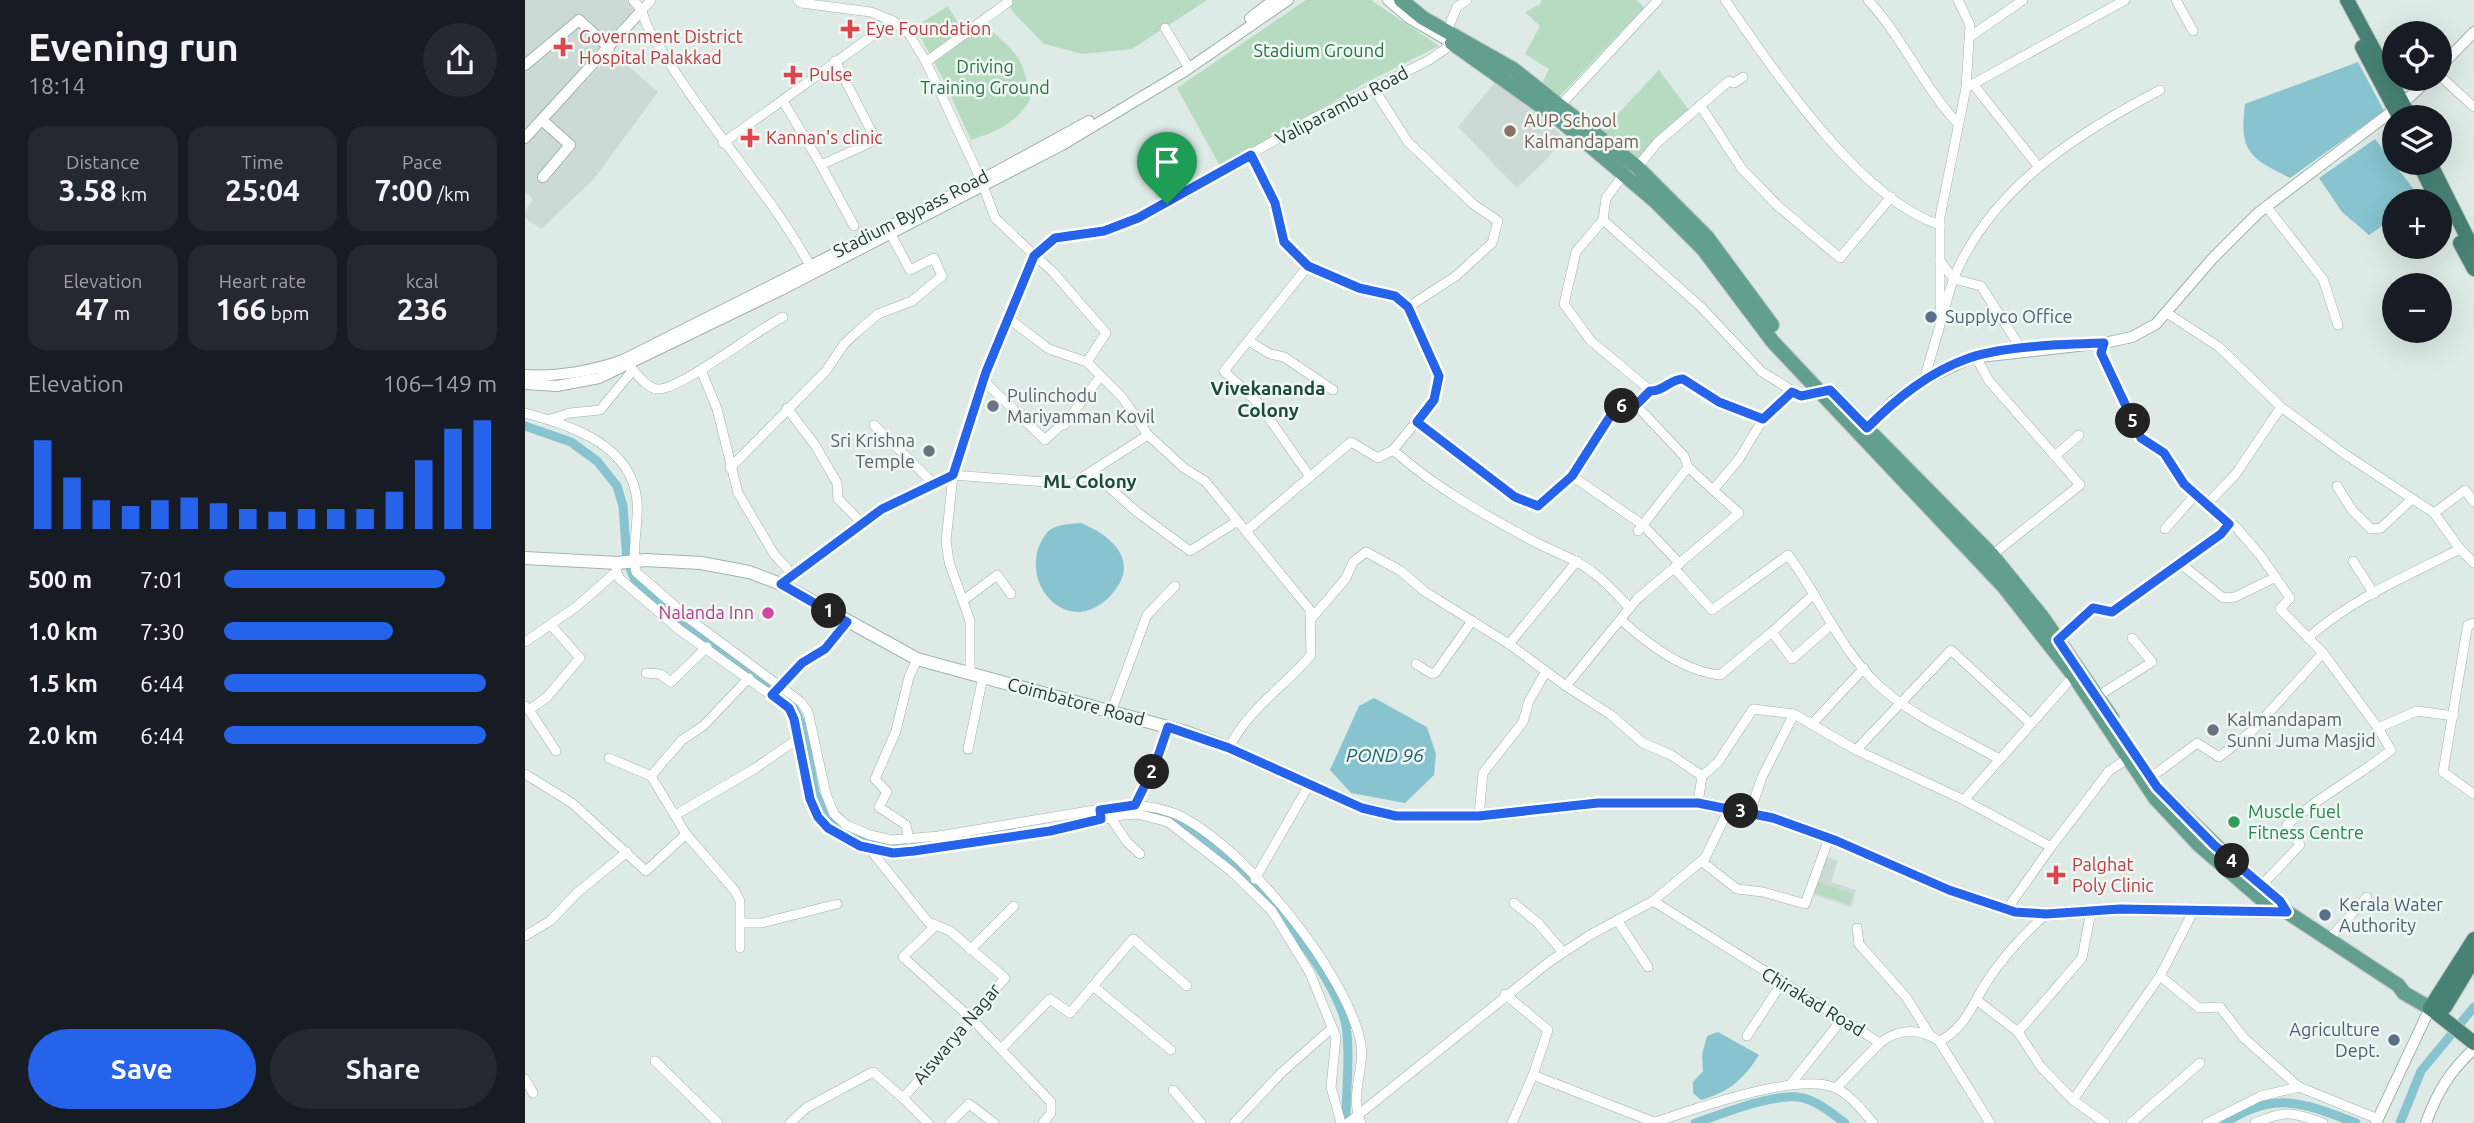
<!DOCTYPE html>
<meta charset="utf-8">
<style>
body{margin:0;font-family:Ubuntu,sans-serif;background:#242831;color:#f1f3f6;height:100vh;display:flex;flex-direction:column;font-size:26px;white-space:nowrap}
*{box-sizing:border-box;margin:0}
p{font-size:23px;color:#9ea1a6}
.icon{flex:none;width:38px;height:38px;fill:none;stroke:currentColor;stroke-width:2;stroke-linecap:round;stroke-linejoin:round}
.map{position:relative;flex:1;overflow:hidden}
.panel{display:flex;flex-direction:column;background:#171b24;width:525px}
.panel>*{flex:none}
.controls{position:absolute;left:1857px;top:21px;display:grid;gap:14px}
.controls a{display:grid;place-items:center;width:70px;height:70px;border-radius:50%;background:#171b24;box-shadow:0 7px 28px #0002;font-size:35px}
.pin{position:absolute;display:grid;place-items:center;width:60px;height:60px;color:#fff;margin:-72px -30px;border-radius:50% 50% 50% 0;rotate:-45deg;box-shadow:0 0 7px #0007}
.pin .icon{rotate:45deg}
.km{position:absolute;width:35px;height:35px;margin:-18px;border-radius:50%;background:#222;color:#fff;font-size:19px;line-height:35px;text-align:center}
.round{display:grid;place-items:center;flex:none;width:74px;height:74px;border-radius:37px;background:#242831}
.headline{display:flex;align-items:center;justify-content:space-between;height:119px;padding:0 28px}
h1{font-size:38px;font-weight:600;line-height:52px}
.figures{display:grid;grid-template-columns:repeat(3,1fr);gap:10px;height:119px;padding:7px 28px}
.figures div{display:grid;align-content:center;border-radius:18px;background:#242831;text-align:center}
.figures b{font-size:30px;font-weight:600}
.figures small{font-size:19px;font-weight:400}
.figures p{font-size:19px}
.chart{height:196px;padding:14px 28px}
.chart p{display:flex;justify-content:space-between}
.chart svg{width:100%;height:126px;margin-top:7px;stroke:#2563eb;stroke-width:6}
.cta{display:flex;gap:14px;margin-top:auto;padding:14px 28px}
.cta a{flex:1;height:80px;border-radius:42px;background:#2563eb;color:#fff;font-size:28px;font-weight:600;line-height:80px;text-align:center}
.cta a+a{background:#242831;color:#f1f3f6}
ul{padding:0 28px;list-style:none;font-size:23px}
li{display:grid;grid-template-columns:112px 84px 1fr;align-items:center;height:52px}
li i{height:18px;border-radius:9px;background:#2563eb}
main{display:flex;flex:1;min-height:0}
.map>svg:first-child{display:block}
</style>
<main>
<section class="panel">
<div class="headline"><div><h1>Evening run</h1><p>18:14</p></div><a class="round"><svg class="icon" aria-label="share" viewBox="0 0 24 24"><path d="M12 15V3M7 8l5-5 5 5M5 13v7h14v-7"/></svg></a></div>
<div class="figures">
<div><p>Distance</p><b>3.58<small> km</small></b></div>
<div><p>Time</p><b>25:04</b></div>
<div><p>Pace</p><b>7:00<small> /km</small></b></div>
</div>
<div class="figures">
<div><p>Elevation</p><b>47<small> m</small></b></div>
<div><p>Heart rate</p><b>166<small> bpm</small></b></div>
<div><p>kcal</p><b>236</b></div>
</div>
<div class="chart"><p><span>Elevation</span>106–149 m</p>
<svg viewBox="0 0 160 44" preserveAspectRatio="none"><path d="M5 44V13M15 44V26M25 44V34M35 44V36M45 44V34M55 44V33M65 44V35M75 44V37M85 44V38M95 44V37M105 44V37M115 44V37M125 44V31M135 44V20M145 44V9M155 44V6"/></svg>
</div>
<ul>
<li><b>500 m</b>7:01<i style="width:81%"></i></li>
<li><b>1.0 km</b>7:30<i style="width:62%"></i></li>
<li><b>1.5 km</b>6:44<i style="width:96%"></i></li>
<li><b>2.0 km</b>6:44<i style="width:96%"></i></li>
</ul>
<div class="cta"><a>Save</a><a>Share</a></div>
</section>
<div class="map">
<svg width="1949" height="1123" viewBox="0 0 1949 1123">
<rect width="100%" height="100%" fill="#deeae5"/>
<g fill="#cdd9d4">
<path d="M0 0H102L109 9 0 130Z"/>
<path d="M88 53 133 92 68 180 16 229 0 218V211L8 199 0 192V145Z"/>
<path d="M971 81 1038 136 1024 157 992 188 933 127Z"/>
<path d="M1295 855 1313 861 1306 882 1331 890 1326 907 1283 893Z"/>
</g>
<g fill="#b7dbc1">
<path d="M482 0H682L607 49 558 54 519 44 487 11Z"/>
<path d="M781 0H846L914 46 842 82 695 166 652 88Z"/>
<path d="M1017 0H1112L1119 8 1034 97 1017 83 1024 69 1000 54 1015 26 1000 12 1015 4Z"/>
<path d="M423 6 437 30 462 36 468 32C496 57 499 62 505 100 489 125 473 131 446 140L417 77 390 27Z"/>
<path d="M1134 70 1164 110 1108 163 1076 132Z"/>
<path d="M1293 882 1327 893 1324 904 1290 893Z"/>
</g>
<g fill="#87c4cf">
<path d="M1833 62 1859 111 1765 178C1724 157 1714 152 1720 104Z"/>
<path d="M1850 139 1897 200 1869 201V218L1844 235 1817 212 1794 178Z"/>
<path d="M556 523C587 536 616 561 587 594 542 644 488 578 521 534 528 524 545 524 556 523Z"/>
<path d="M849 698 902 727 911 754 909 775 880 803 826 793 805 770 834 706Z"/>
<path d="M1193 1032 1234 1055C1218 1080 1204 1092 1176 1100L1168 1093V1082L1178 1071 1177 1055 1182 1036Z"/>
</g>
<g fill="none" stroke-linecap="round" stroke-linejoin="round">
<g stroke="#87c4cf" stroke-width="9">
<path d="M0 426 46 442 72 461 92 486 98 506 102 562 111 582 157 621 266 702 278 727 290 793 306 823 325 835 358 847 485 828"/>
<path d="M575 813C590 811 614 809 628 813 693 832 803 957 820 1021 826 1048 821 1090 821 1118"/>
<path d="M1170 1123C1198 1114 1242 1095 1272 1097 1289 1098 1306 1113 1320 1123"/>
<path d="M1700 1123C1750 1090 1779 1103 1831 1123"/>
<path d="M1875 1123 1896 1071 1949 1007"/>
</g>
<g stroke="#a1b1ac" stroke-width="10">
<g id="minor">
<path d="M108 0 117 10 126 0"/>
<path d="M1200 0C1248 69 1334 199 1415 225"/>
<path d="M1343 0C1378 38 1398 86 1433 124"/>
<path d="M1651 0 1668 31"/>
<path d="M117 10C121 29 134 46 144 62 188 134 248 196 288 271"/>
<path d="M640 28 664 68"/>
<path d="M922 31 932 7 942 0"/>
<path d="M1446 36 1498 0"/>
<path d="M310 61 351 140 296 165 329 226"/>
<path d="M401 62 483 2"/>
<path d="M1914 75 1949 107"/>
<path d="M1448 84 1513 166"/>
<path d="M1441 88 1600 0"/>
<path d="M849 89 883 142 948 204 973 221 967 243 931 276 883 307"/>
<path d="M258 101 296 165"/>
<path d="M1175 105 1217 169 1254 207 1315 258 1366 197"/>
<path d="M1032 109 1133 0"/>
<path d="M198 143 368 21"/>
<path d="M726 155 750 203 759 242 783 266 699 371 734 404 785 477"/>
<path d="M1099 174 1081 198 1078 220 1051 252 1039 304 1066 341 1126 391 1134 390 1158 379 1194 402 1238 419 1267 392"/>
<path d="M1103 178 1133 142 1204 81 1209 83 1218 77"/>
<path d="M1741 206 1798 279 1813 325"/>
<path d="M1078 220 1176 307 1237 372 1276 396 1298 391"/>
<path d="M1415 261 1429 279 1456 286 1497 350"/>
<path d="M783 266 834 288 870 296 883 307 906 355 914 376 909 400 868 450"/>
<path d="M1417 317C1422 301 1426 282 1434 266 1475 182 1555 132 1635 90"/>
<path d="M484 319 524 349 562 362"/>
<path d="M724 341 745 354 759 357 808 390"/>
<path d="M1579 343 1576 353 1616 438 1639 453 1659 484 1682 504 1710 475 1756 407 1694 347 1642 313"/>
<path d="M1451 357 1464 381 1530 456"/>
<path d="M104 366C111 373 123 390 134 389 156 389 232 330 258 317"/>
<path d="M176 370 192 409 213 493 249 554 267 574"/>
<path d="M458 380 520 440 535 426 539 425 575 377"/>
<path d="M1399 380 1415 325V217L1441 88 1445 25 1433 0"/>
<path d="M1111 405 1159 456 1163 467"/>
<path d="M1756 407 1818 453 1909 513 1935 549 1949 563"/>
<path d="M262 408 290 445 312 483 313 499 336 522"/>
<path d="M0 413C46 425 107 445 112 501 114 524 106 550 111 572L167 621 276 702 283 712 301 794 309 814 321 825 345 835 367 840 414 836 600 805C622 805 641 808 661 819 725 855 817 968 835 1039 842 1067 823 1094 836 1123"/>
<path d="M26 419 45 413 75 410 108 370"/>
<path d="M892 422 990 497 1013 506 1047 476 1086 415 1095 407 1111 405 1126 391"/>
<path d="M349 425 410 485"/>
<path d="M205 468 301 371 319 344 332 332 353 314 387 301 417 276 409 258 385 270 365 233"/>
<path d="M567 472 612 512 665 551 711 522"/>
<path d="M1047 476 1118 525 1155 564"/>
<path d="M1812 486 1827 510 1846 529 1856 528 1887 499"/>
<path d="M1909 513 1940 490 1949 502"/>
<path d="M1640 529 1671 494"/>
<path d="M721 531 826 442 853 458 868 450C911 488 958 514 1008 541 1029 552 1052 559 1070 574 1083 584 1094 597 1105 608"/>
<path d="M1113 531 1163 467 1188 490 1214 459 1238 419"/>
<path d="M1467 555 1555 485 1530 456 1554 435"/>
<path d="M1828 561 1849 594"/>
<path d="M1655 563 1698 598 1710 597 1749 578"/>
<path d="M1149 568 1187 610 1263 555C1294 596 1314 647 1351 683 1384 715 1434 736 1474 759"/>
<path d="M91 572 95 579 156 631 264 708 274 738 285 799 293 817 303 828 335 846 368 853 389 851 525 831 597 815 613 814 643 822 706 871 747 911 785 973 811 1037 806 1087 816 1123"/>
<path d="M256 584 357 509 428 475 461 372 509 255 470 218 456 180 401 62 384 34 368 21 346 12 276 3 273 0"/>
<path d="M439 600 472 575 486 594"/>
<path d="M787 618 821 578 828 562 841 552 876 571 899 591 984 644 1041 686 1112 599 1214 513 1188 490"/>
<path d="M1096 620C1123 644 1158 671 1195 675L1247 632 1267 659 1306 625"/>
<path d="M1949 623 1943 625 1941 635 1918 772 1949 794"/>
<path d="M1247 632 1289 594"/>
<path d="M1783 638C1826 599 1884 575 1935 549"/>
<path d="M1533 640 1568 608 1587 612 1696 534 1704 524 1682 504"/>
<path d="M0 642 51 607 91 572 92 566"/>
<path d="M984 644 1052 561"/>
<path d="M1798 653 1853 728 1892 711 1929 716"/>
<path d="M891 664 907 674 911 672 947 621"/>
<path d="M121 673 135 674 146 682 182 647"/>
<path d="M445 673V621L424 562 421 541 428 475 547 484 623 435"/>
<path d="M1551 673 1439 800 1526 847 1584 771 1602 759"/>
<path d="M1041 686 1086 715 1118 743 1146 755 1177 776 1193 762 1228 709 1269 714 1331 750"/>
<path d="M252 688 277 663 300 649 322 622"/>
<path d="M1573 696 1627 662 1607 638"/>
<path d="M0 706 4 710 22 697 55 658 26 625"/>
<path d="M4 710 31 751"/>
<path d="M586 712 622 615 650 586"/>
<path d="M1287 724 1339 668"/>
<path d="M704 748C723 709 759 687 786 655L785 610 680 481 659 468 623 435 597 397 562 362 581 333 528 272 509 255 530 238 579 231 613 218 789 118 904 60 932 41"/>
<path d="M443 749 458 677"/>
<path d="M84 758 126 776"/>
<path d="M0 774 47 803 121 871 161 834"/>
<path d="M1625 778 1672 743 1694 757 1727 731 1798 653 1755 609 1765 598 1735 555 1710 526 1704 524"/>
<path d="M1439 800 1331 750 1426 650 1505 723"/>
<path d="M1173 803 1177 776"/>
<path d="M610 805 630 765 643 727"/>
<path d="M1204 809 1180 858 1128 901 1355 1043C1374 1028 1395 1028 1414 1041 1439 1030 1447 1005 1461 983 1477 958 1499 934 1521 914"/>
<path d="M1225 812 1237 777 1269 714"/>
<path d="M152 814 229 769 274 738"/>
<path d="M954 816 958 773 998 722 1004 701 1020 673"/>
<path d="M585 817 602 842 615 854"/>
<path d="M384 839 381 825 354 807 362 792 350 779 371 731 384 677 392 659"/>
<path d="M1176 861 1212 889 1238 892 1280 904 1304 838"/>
<path d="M730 879 784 785"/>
<path d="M1735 887 1775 845 1762 825C1794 796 1833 777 1866 750L1853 728"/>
<path d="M989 903 1013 923 1038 952"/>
<path d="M1482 909 1526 847"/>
<path d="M1669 910 1635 976 1674 1008 1695 1007 1719 1038 1774 1087"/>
<path d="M1092 920 1123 967"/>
<path d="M216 923H237L312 904"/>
<path d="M411 925 378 957 448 1020 526 1102V1113L518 1123"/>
<path d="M1332 928 1334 944 1381 997 1405 1035"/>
<path d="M0 936 25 921 53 892 102 852"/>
<path d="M1804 939 1842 897"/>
<path d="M215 948V901L210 891 161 834 126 776 157 740 178 726 224 678"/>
<path d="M445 950 489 906"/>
<path d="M569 987 646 1050"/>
<path d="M980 994 1023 1030 1008 1075 1131 1123"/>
<path d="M1453 1001 1493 1032 1516 1067 1548 1100 1580 1123"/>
<path d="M1493 1032 1557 958 1566 911"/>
<path d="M1222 1036 1257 983"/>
<path d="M1414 1041 1465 1123"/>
<path d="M476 1049 525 999 545 1013 608 939 662 986"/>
<path d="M130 1061 193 1123"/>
<path d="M0 1079 8 1093"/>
<path d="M1265 1085 1318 1018"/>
<path d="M1312 1087 1355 1043"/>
<path d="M648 1090 676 1123"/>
<path d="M378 1098 403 1123"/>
<path d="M1548 1100 1635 976"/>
<path d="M1130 1122C1171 1109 1268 1073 1308 1087 1323 1092 1338 1111 1348 1123"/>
<path d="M265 1123 281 1108 348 1072 378 1098 448 1020 454 1008 480 978 425 931 403 922 344 848"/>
<path d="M425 1123 444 1104 469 1123"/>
<path d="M709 1123 756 1073 807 1028"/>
<path d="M823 1123 1024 962 1065 935 1128 901"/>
<path d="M987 1123 1008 1075"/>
<path d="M1606 1123 1675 1063"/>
<path d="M1682 1123 1736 1096 1774 1087 1853 1119"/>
<path d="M1730 1123C1760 1110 1767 1112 1798 1123"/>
</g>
</g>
<g stroke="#a1b1ac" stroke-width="12">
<g id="tertiary">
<path d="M863 0 884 18 927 43"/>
<path d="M725 18 749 0"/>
<path d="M0 65 54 20 84 48"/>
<path d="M1914 68 1949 32"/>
<path d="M17 120 45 145 18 177"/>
<path d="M0 138 117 10"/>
<path d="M0 375C32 377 68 371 98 360L456 180 564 121"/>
<path d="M0 384 32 386 74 378 256 290 537 145 660 71 763 0"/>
<path d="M1337 434 1368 401 1399 380 1446 358 1579 343 1607 337 1631 324 1687 259 1733 213 1878 103 1904 79"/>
<path d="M1851 1123 1905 1008"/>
<path d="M1901 1123C1912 1092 1925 1071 1949 1049"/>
</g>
</g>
<g stroke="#9eb5ad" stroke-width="14">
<path id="secondary" d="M0 558 93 563 120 560 176 563 224 572 256 584 392 659 661 732 704 748 837 808 871 816H954L1073 803H1173L1248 818 1312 841 1424 890 1490 912 1521 914 1595 909 1758 912"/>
</g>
<g stroke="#bcc4c2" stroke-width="16">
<g id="primary">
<path d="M876 0 898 18 988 69 1112 167 1182 237 1247 325"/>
<path d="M927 43 1031 117 1131 202 1178 249 1248 342 1479 587 1549 676 1630 798 1674 845 1742 904 1762 912 1873 985 1879 993 1905 1008"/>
<path d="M1306 392 1467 555 1518 618 1587 718"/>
<path d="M1639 795 1705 859"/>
</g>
</g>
<g stroke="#bcc4c2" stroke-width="16">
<g id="trunk">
<path d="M1822 0 1885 117"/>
<path d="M1837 47 1874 117"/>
<path d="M1894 163 1909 194"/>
<path d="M1905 163 1949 251"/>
<path d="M1935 243 1949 269"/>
<path d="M1949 939 1905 1008 1949 1043"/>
<path d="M1920 1007 1949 959"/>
</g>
</g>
<use href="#minor" stroke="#fff" stroke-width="9"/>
<use href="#tertiary" stroke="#fff" stroke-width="10"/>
<use href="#secondary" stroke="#fff" stroke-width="12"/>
<use href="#primary" stroke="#639f8f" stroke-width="14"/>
<use href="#trunk" stroke="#488274" stroke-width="14"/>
</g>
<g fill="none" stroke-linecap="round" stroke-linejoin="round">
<g stroke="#fff" stroke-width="14">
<path id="route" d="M726 155 750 203 759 242 783 266 834 288 870 296 883 307 914 376 909 400 892 422 990 497 1013 506 1047 476 1086 415 1095 407 1111 405 1125 391C1138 392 1145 379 1158 379L1194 402 1238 419 1267 392 1276 396 1305 390 1342 428C1372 398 1404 372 1444 358 1478 346 1542 344 1579 343L1576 353 1616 438 1639 453 1659 484 1704 524 1696 534 1587 612 1568 608 1533 640 1632 787 1689 845 1755 901 1762 912 1595 909 1521 914 1490 912 1424 890 1312 841 1248 818 1173 803H1073L954 816H871L837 808 704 748 643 727 630 765 610 805 575 810 576 819 525 831 389 851 368 853 335 846 303 828 293 817 285 799 269 719 264 708 247 695 277 663 300 649 322 622 256 584 357 509 428 475 461 372 509 256 530 238 579 231 613 218Z"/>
</g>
<use href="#route" stroke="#2563eb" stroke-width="9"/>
</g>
<g fill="#e0444e" stroke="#eff7f3" stroke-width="2.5">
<path d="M321.5 18.5h7v7h7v7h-7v7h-7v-7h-7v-7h7z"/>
<path d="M34.5 36.5h7v7h7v7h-7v7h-7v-7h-7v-7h7z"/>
<path d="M264.5 64.5h7v7h7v7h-7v7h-7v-7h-7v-7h7z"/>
<path d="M221.5 127.5h7v7h7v7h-7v7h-7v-7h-7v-7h7z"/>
<path d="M1527.5 864.5h7v7h7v7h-7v7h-7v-7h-7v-7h7z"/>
</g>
<circle fill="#8d6e63" stroke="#eff7f3" stroke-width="2.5" cx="985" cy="131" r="7"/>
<g fill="#5c6f8a" stroke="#eff7f3" stroke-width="2.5">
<circle cx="1406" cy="317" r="7"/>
<circle cx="1800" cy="915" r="7"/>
<circle cx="1869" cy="1040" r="7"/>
</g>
<g fill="#6b7280" stroke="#eff7f3" stroke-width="2.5">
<circle cx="468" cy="406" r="7"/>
<circle cx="404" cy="451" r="7"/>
<circle cx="1688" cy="730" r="7"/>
</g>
<circle fill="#d1479c" stroke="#eff7f3" stroke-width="2.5" cx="243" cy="613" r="7"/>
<circle fill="#2e9e5b" stroke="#eff7f3" stroke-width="2.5" cx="1709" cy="822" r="7"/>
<g text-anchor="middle" stroke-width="5" stroke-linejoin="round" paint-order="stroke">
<g font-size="18" fill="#be3a42" stroke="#eff7f3" text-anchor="start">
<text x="341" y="35">Eye Foundation</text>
<text x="54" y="43">Government District<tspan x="54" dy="21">Hospital Palakkad</tspan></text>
<text x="284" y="81">Pulse</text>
<text x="241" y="144">Kannan's clinic</text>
<text x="1547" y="871">Palghat<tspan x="1547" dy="21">Poly Clinic</tspan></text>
</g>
<g font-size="18" fill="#2b6f45" stroke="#eff7f3">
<text x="794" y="57">Stadium Ground</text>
<text x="460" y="73">Driving<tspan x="460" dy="21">Training Ground</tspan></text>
</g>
<g font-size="18" fill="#203932" stroke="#eff7f3">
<text transform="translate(817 106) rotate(-28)" y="6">Valiparambu Road</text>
<text transform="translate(386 214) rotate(-27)" y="6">Stadium Bypass Road</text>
<text transform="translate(551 702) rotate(15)" y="6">Coimbatore Road</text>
<text transform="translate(1288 1002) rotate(31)" y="6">Chirakad Road</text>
<text transform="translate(432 1034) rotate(-50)" y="6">Aiswarya Nagar</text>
</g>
<g font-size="18" fill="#785e54" stroke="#eff7f3" text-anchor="start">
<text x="999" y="127">AUP School<tspan x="999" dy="21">Kalmandapam</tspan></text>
</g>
<g font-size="18" fill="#4e5e75" stroke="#eff7f3" text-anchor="start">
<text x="1420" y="323">Supplyco Office</text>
<text x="1814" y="911">Kerala Water<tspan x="1814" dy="21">Authority</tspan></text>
<text x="1855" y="1036" text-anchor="end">Agriculture<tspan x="1855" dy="21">Dept.</tspan></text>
</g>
<g font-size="18" fill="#5b616d" stroke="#eff7f3" text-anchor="start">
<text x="482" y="402">Pulinchodu<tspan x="482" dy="21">Mariyamman Kovil</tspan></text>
<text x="390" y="447" text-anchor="end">Sri Krishna<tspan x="390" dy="21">Temple</tspan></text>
<text x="1702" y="726">Kalmandapam<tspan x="1702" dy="21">Sunni Juma Masjid</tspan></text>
</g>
<g font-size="18" fill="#b23c85" stroke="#eff7f3" text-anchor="end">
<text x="229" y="619">Nalanda Inn</text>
</g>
<g font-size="18" fill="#27864d" stroke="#eff7f3" text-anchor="start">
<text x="1723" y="818">Muscle fuel<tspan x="1723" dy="21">Fitness Centre</tspan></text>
</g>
<g font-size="19" font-weight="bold" fill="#1d4a3f" stroke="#eff7f3">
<text x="743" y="395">Vivekananda<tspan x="743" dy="22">Colony</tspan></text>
<text x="565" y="488">ML Colony</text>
</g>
<g font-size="19" font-style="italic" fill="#1c6573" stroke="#eff7f3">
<text x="860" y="762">POND 96</text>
</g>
</g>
</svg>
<div class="controls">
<a><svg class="icon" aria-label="locate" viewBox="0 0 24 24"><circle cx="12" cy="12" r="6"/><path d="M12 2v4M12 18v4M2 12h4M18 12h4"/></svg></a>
<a><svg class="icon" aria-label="layers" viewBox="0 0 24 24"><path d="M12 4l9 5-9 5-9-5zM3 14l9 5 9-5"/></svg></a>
<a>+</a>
<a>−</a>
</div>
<div class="pin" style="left:642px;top:204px;background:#1e9e55"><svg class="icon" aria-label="arrive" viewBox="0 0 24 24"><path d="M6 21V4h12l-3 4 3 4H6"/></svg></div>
<b class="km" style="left:304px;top:611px">1</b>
<b class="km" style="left:627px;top:772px">2</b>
<b class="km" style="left:1216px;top:811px">3</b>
<b class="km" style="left:1707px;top:861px">4</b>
<b class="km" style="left:1608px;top:421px">5</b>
<b class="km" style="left:1097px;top:406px">6</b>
</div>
</main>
